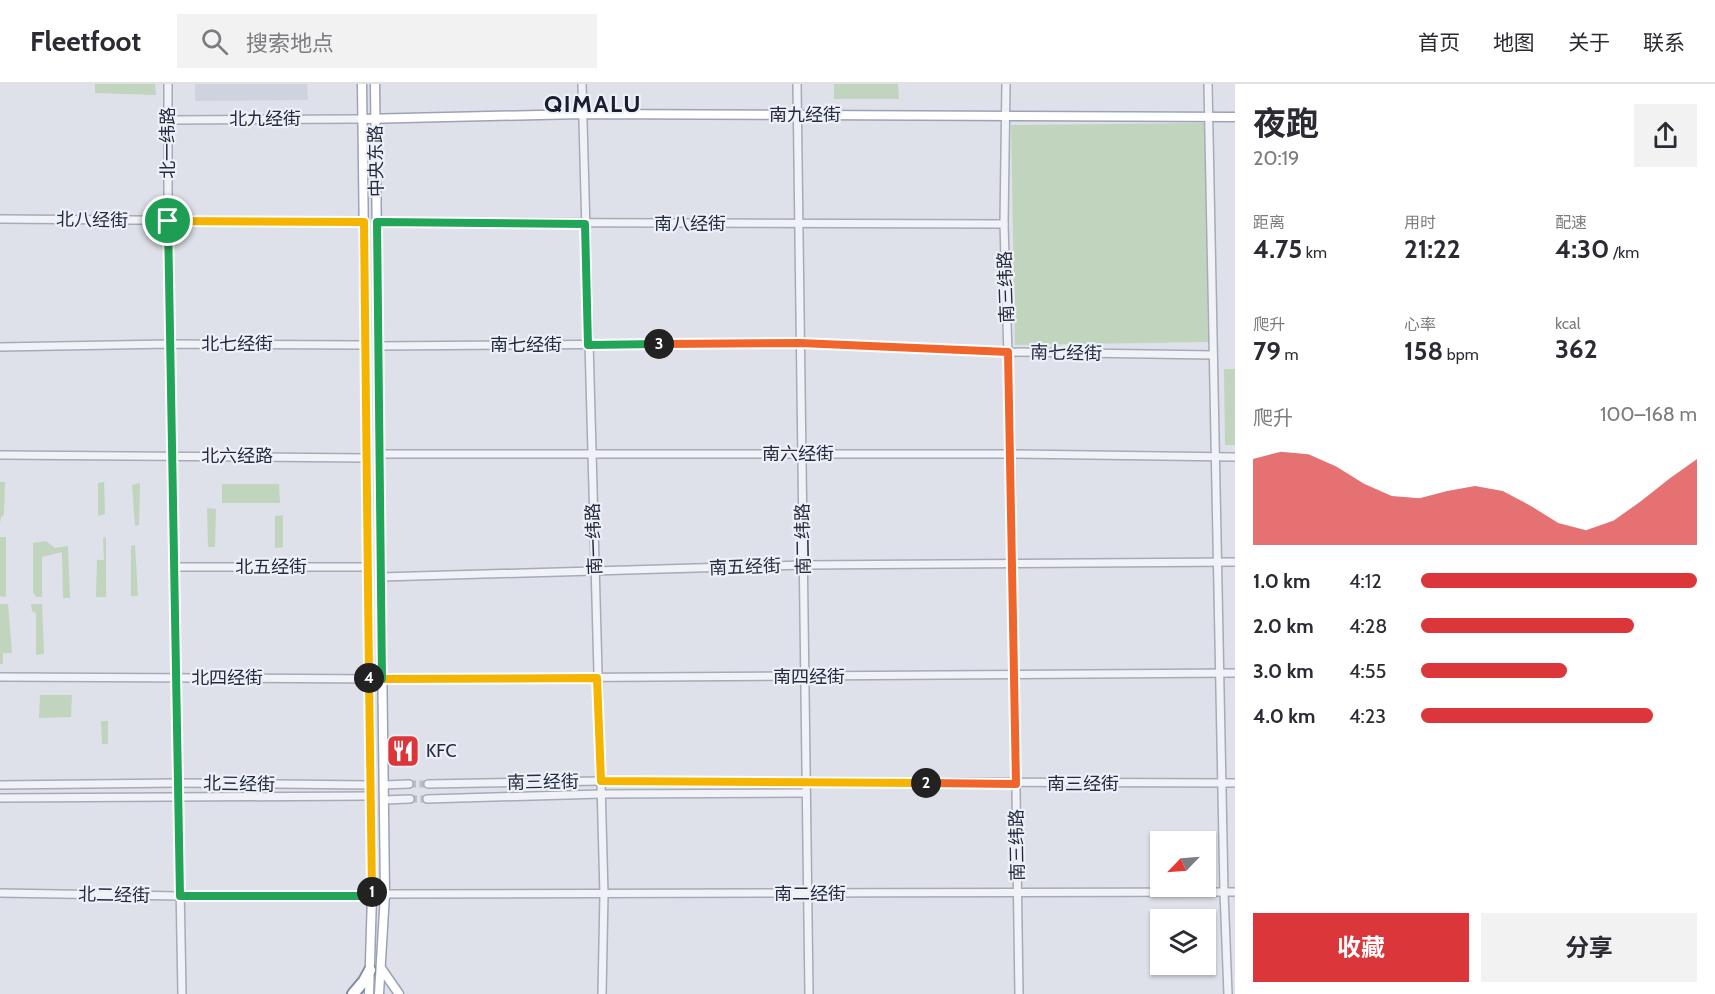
<!DOCTYPE html>
<html lang="zh">
<meta charset="utf-8">
<style>
body{margin:0;font-family:Cabin,"Noto Sans SC",sans-serif;background:#f2f2f3;color:#2b2b33;height:100vh;display:flex;flex-direction:column;font-size:22px;white-space:nowrap}
*{box-sizing:border-box;margin:0}
p{font-size:20px;color:#7c7c81}
.icon{flex:none;width:33px;height:33px;fill:none;stroke:currentColor;stroke-width:2;stroke-linecap:round;stroke-linejoin:round}
.map{position:relative;flex:1;overflow:hidden}
.panel{display:flex;flex-direction:column;background:#fff;width:480px}
.panel>*{flex:none}
.needle{width:39px;rotate:245deg}
.fabs{position:absolute;left:1150px;top:747px;display:grid;gap:12px}
.fabs a{display:grid;place-items:center;width:66px;height:66px;border-radius:0px;background:#fff;box-shadow:0 2px 4px #0004;font-size:30px}
.pin{position:absolute;display:grid;place-items:center;width:51px;height:51px;color:#fff;margin:-26px;border:3px solid #fff;border-radius:50%;box-shadow:0 2px 6px #0007}
.km{position:absolute;width:30px;height:30px;margin:-15px;border-radius:50%;background:#222;color:#fff;font-size:16px;line-height:30px;text-align:center}
.round{display:grid;place-items:center;flex:none;width:63px;height:63px;border-radius:0px;background:#f2f2f3}
.overview{display:flex;align-items:center;justify-content:space-between;height:102px;padding:0 18px}
h1{font-size:33px;font-weight:700;line-height:45px}
.figures{display:grid;grid-template-columns:repeat(3,1fr);gap:9px;height:102px;padding:6px 18px}
.figures div{display:grid;align-content:center}
.figures b{font-size:26px;font-weight:700}
.figures small{font-size:16px;font-weight:400}
.figures p{font-size:16px}
.chart{height:168px;padding:12px 18px}
.chart p{display:flex;justify-content:space-between}
.chart svg{width:100%;height:108px;margin-top:6px;fill:#db3639;opacity:.7}
.cta{display:flex;gap:12px;margin-top:auto;padding:12px 18px}
.cta a{flex:1;height:69px;border-radius:0px;background:#db3639;color:#fff;font-size:24px;font-weight:700;line-height:69px;text-align:center}
.cta a+a{background:#f2f2f3;color:#2b2b33}
ul{padding:0 18px;list-style:none;font-size:20px}
li{display:grid;grid-template-columns:96px 72px 1fr;align-items:center;height:45px}
li i{height:15px;border-radius:8px;background:#db3639}
header{display:flex;align-items:center;gap:36px;box-sizing:border-box;height:84px;padding:0 30px;background:#fff;border-bottom:2px solid #e1e1e2}
header strong{font-size:28px}
nav{display:flex;gap:33px;margin-inline-start:auto;font-size:21px}
.search{width:420px;height:54px;background:#f2f2f3;display:flex;align-items:center;gap:15px;box-sizing:border-box;padding:0 21px;border-radius:0px;color:#7c7c81;font-size:22px}
main{display:flex;flex:1;min-height:0}
.map>svg:first-child{display:block}
</style>
<header>
<strong>Fleetfoot</strong>
<div class="search"><svg class="icon" aria-label="search" viewBox="0 0 24 24"><circle cx="10" cy="10" r="6"/><path d="M15 15l6 6"/></svg>搜索地点</div>
<nav><a>首页</a><a>地图</a><a>关于</a><a>联系</a></nav>
</header>
<main>
<div class="map">
<svg width="1235" height="910" viewBox="0 0 1235 910">
<rect width="100%" height="100%" fill="#dee1e9"/>
<path fill="#cfd3de" d="M195 0H307L308 16 195 17Z"/>
<g fill="#c1d4be">
<path d="M95 0H155L156 11 95 9Z"/>
<path d="M834 0H898L899 15H834Z"/>
<path d="M1205 39 1208 258 1015 261 1011 41Z"/>
<path d="M1224 285H1235V361H1225Z"/>
<path d="M0 398H5L4 431 1 433 0 440Z"/>
<path d="M104 398 105 430 98 432V399Z"/>
<path d="M140 399 139 441 135 442 132 401Z"/>
<path d="M222 400H279L280 419H222Z"/>
<path d="M207 424 216 425 215 463H208Z"/>
<path d="M283 431V463L275 464V432Z"/>
<path d="M0 453H6V513L0 512Z"/>
<path d="M106 453V513H96L97 476H104L103 454Z"/>
<path d="M46 457 55 464 68 462 70 514H63L62 468 42 473V513H36L33 508V459Z"/>
<path d="M135 461 138 512H131V462Z"/>
<path d="M0 520H8L12 569H3V580H0Z"/>
<path d="M31 520H42L44 570 36 571V529L32 527Z"/>
<path d="M40 611H72L71 633 39 634Z"/>
<path d="M101 637H108V660H102Z"/>
</g>
<g fill="none" stroke-linecap="round" stroke-linejoin="round">
<g stroke="#b9bdc7" stroke-width="7" stroke-dasharray="7 3.5" stroke-linecap="butt">
<path d="M409 700H428"/>
<path d="M410 715H427"/>
</g>
<g stroke="#a6abb7" stroke-width="10">
<g id="minor">
<path d="M168 0V137L182 910"/>
<path d="M582 0 604 810 602 910"/>
<path d="M797 0 809 910"/>
<path d="M1006 0 1004 140 1011 370 1019 910"/>
<path d="M1208 0 1224 808 1228 910"/>
<path d="M168 36 362 35"/>
<path d="M0 135 364 138"/>
<path d="M377 138 1004 140"/>
<path d="M378 262 800 259 1008 268 1213 271"/>
<path d="M0 263 170 260 365 261"/>
<path d="M380 370H1011L1235 373"/>
<path d="M0 371 367 374"/>
<path d="M174 483H368"/>
<path d="M381 493 803 481 1235 478"/>
<path d="M0 593 382 595 1235 589"/>
<path d="M428 700 601 697 1235 699"/>
<path d="M0 701 178 699 370 701"/>
<path d="M384 701 409 700"/>
<path d="M0 714 371 712"/>
<path d="M427 715 601 710 806 709"/>
<path d="M384 716 410 715"/>
<path d="M0 809 180 812H372"/>
<path d="M385 810 1235 808"/>
</g>
</g>
<g stroke="#9ca3b6" stroke-width="11">
<g id="major">
<path d="M362 0 372 812 369 910"/>
<path d="M375 0 385 810 379 910"/>
<path d="M362 35 581 30 1235 33"/>
<path d="M381 884 399 910"/>
</g>
</g>
<g stroke="#848ba1" stroke-width="14">
<path id="highway" d="M353 910 364 897 370 886"/>
</g>
<use href="#minor" stroke="#f1f2f7" stroke-width="7"/>
<use href="#major" stroke="#fff" stroke-width="8"/>
<use href="#highway" stroke="#fff" stroke-width="10"/>
</g>
<g fill="none" stroke-linecap="round" stroke-linejoin="round">
<g stroke="#fff" stroke-width="12">
<path id="split-1" d="M168 137 180 812H372V808"/>
</g>
<g stroke="#fff" stroke-width="12">
<path id="split-2" d="M372 808 369 595 597 594 601 697 926 699"/>
</g>
<g stroke="#fff" stroke-width="12">
<path id="split-3" d="M659 260 800 259 1008 268 1016 700 926 699"/>
</g>
<g stroke="#fff" stroke-width="12">
<path id="split-4" d="M369 594 382 595 377 138 585 140 588 261 659 260"/>
</g>
<g stroke="#fff" stroke-width="12">
<path id="split-5" d="M168 137 364 138 369 594"/>
</g>
<use href="#split-1" stroke="#22a559" stroke-width="8"/>
<use href="#split-2" stroke="#f5b400" stroke-width="8"/>
<use href="#split-3" stroke="#f0652b" stroke-width="8"/>
<use href="#split-4" stroke="#22a559" stroke-width="8"/>
<use href="#split-5" stroke="#f5b400" stroke-width="8"/>
</g>
<defs>
<g id="restaurant-square" transform="scale(1.725)"><rect x="-9" y="-9" width="18" height="18" rx="4" fill="#db3639" stroke="#edf0f6"/><path d="M-5-6h1v4h1v-4h1v4h1v-4h1v5L-1.5 .5V6h-2V.5L-5-1ZM5-6V6H3V1.5H1.5Q1.5-4 5-6Z" fill="#fff"/></g>
</defs>
<g fill-rule="evenodd">
<use href="#restaurant-square" x="403" y="667"/>
</g>
<g text-anchor="middle" stroke-width="4.5" stroke-linejoin="round" paint-order="stroke">
<g font-size="18" fill="#252c41" stroke="#edf0f6">
<text x="805" y="37">南九经街</text>
<text x="265" y="41">北九经街</text>
<text transform="translate(168 59) rotate(-90)" y="6">北一纬路</text>
<text transform="translate(376 77) rotate(-91)" y="6">中央东路</text>
<text transform="translate(92 136) rotate(1)" y="6">北八经街</text>
<text x="690" y="146">南八经街</text>
<text transform="translate(1006 203) rotate(-92)" y="6">南三纬路</text>
<text x="237" y="266">北七经街</text>
<text x="526" y="267">南七经街</text>
<text transform="translate(1066 269) rotate(1)" y="6">南七经街</text>
<text x="798" y="376">南六经街</text>
<text x="237" y="378">北六经路</text>
<text transform="translate(594 455) rotate(-92)" y="6">南一纬路</text>
<text transform="translate(803 455) rotate(-91)" y="6">南二纬路</text>
<text x="271" y="489">北五经街</text>
<text transform="translate(745 483) rotate(-2)" y="6">南五经街</text>
<text x="809" y="599">南四经街</text>
<text x="227" y="600">北四经街</text>
<text transform="translate(543 698) rotate(-1)" y="6">南三经街</text>
<text transform="translate(239 700) rotate(1)" y="6">北三经街</text>
<text x="1083" y="706">南三经街</text>
<text transform="translate(1017 761) rotate(-91)" y="6">南三纬路</text>
<text x="810" y="816">南二经街</text>
<text transform="translate(114 811) rotate(1)" y="6">北二经街</text>
</g>
<g font-size="18" fill="#252c41" stroke="#edf0f6" text-anchor="start">
<text x="426" y="673">KFC</text>
</g>
<g font-size="24" font-weight="bold" letter-spacing="1.5" fill="#181d32" stroke="#edf0f6">
<text x="593" y="28">QIMALU</text>
</g>
</g>
</svg>
<div class="fabs">
<a><svg class="needle" viewBox="-14 -14 28 28"><path d="M0-13l5 13h-10z" fill="#e53935"/><path d="M0 13l5-13h-10z" fill="#7c7c81"/></svg></a>
<a><svg class="icon" aria-label="layers" viewBox="0 0 24 24"><path d="M12 4l9 5-9 5-9-5zM3 14l9 5 9-5"/></svg></a>
</div>
<div class="pin" style="left:168px;top:137px;background:#1e9e55"><svg class="icon" aria-label="arrive" viewBox="0 0 24 24"><path d="M6 21V4h12l-3 4 3 4H6"/></svg></div>
<b class="km" style="left:372px;top:808px">1</b>
<b class="km" style="left:926px;top:699px">2</b>
<b class="km" style="left:659px;top:260px">3</b>
<b class="km" style="left:369px;top:594px">4</b>
</div>
<section class="panel">
<div class="overview"><div><h1>夜跑</h1><p>20:19</p></div><a class="round"><svg class="icon" aria-label="share" viewBox="0 0 24 24"><path d="M12 15V3M7 8l5-5 5 5M5 13v7h14v-7"/></svg></a></div>
<div class="figures">
<div><p>距离</p><b>4.75<small> km</small></b></div>
<div><p>用时</p><b>21:22</b></div>
<div><p>配速</p><b>4:30<small> /km</small></b></div>
</div>
<div class="figures">
<div><p>爬升</p><b>79<small> m</small></b></div>
<div><p>心率</p><b>158<small> bpm</small></b></div>
<div><p>kcal</p><b>362</b></div>
</div>
<div class="chart"><p><span>爬升</span>100–168 m</p>
<svg viewBox="0 0 160 44" preserveAspectRatio="none"><path d="M0 44V9L10 6L20 7L30 12L40 19L50 24L60 25L70 22L80 20L90 22L100 28L110 35L120 38L130 34L140 26L150 17L160 9V44z"/></svg>
</div>
<ul>
<li><b>1.0 km</b>4:12<i style="width:100%"></i></li>
<li><b>2.0 km</b>4:28<i style="width:77%"></i></li>
<li><b>3.0 km</b>4:55<i style="width:53%"></i></li>
<li><b>4.0 km</b>4:23<i style="width:84%"></i></li>
</ul>
<div class="cta"><a>收藏</a><a>分享</a></div>
</section>
</main>
